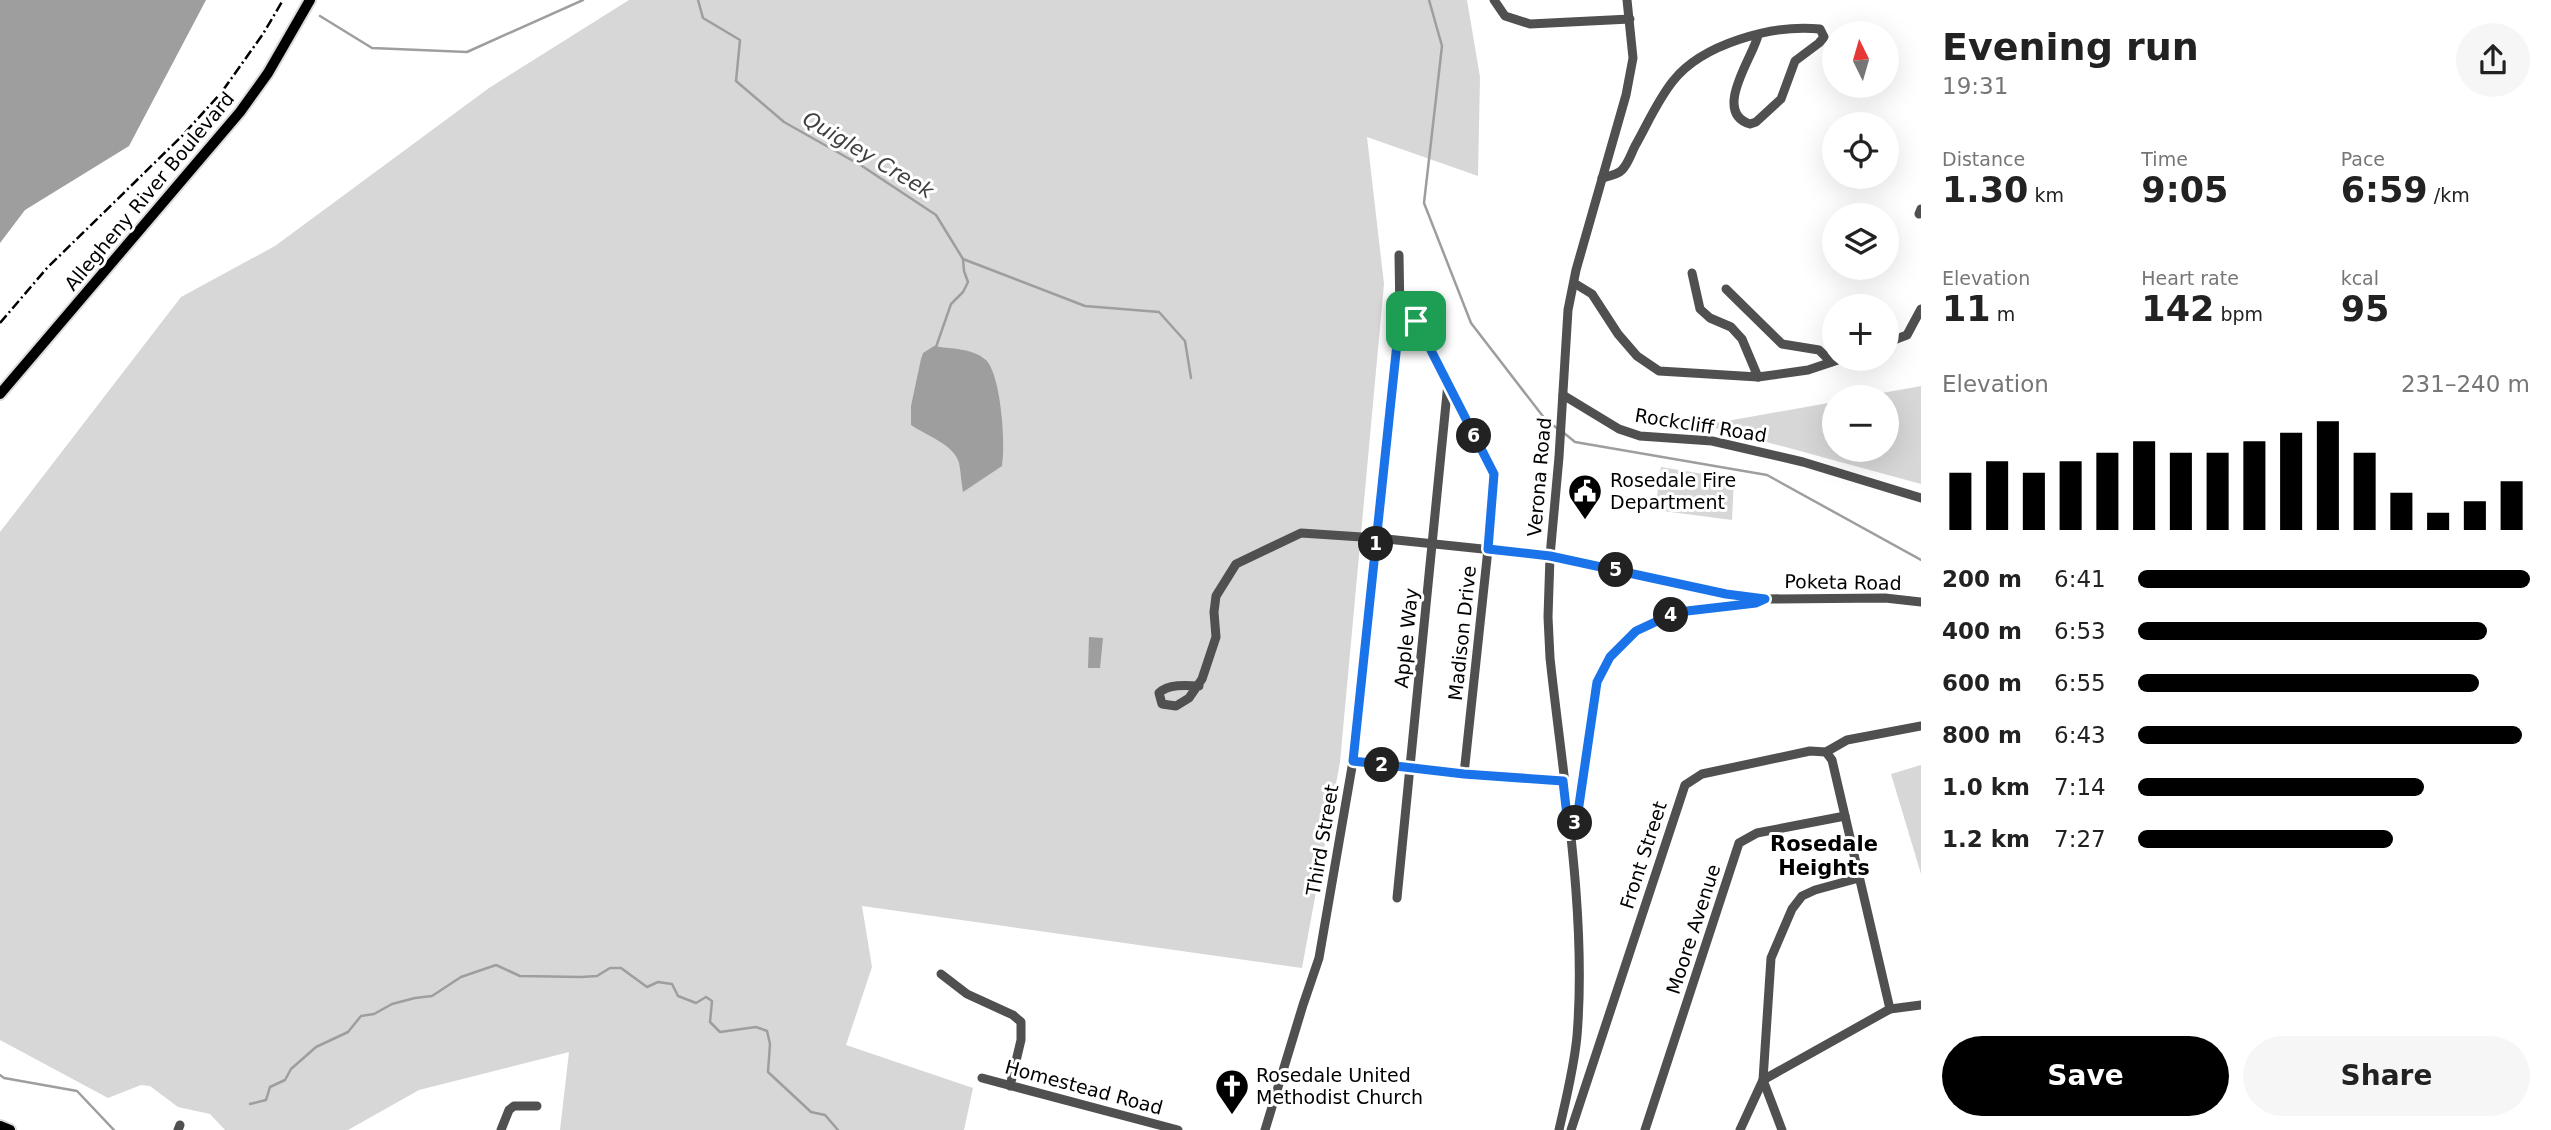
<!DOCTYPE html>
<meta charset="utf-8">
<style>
body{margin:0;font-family:"DejaVu Sans",sans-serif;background:#f6f6f6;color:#222;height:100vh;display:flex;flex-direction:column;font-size:26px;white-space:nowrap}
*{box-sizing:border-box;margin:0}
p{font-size:23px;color:#767676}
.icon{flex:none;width:38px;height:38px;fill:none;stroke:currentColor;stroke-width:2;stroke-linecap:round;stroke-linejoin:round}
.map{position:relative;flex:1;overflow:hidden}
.side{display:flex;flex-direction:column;background:#fff;width:630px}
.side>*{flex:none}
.needle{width:46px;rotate:355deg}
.controls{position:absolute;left:1822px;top:21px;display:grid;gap:14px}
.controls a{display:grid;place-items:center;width:77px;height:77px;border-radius:50%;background:#fff;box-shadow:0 7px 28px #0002;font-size:35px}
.pin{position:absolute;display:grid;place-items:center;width:60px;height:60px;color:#fff;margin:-30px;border-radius:14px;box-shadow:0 4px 10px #0006}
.km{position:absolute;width:35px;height:35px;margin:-18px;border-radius:50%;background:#222;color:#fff;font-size:19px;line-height:35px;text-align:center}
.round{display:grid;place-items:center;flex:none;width:74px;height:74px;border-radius:37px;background:#f6f6f6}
.overview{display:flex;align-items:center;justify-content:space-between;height:119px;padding:0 21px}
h1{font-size:38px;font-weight:700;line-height:52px}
.figures{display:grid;grid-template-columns:repeat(3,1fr);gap:10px;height:119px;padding:7px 21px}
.figures div{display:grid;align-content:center}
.figures b{font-size:35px;font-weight:700}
.figures small{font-size:19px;font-weight:400}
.figures p{font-size:19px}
.chart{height:196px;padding:14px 21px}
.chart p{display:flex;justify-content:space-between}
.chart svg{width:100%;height:126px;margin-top:7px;stroke:#000;stroke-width:6}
.button{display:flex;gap:14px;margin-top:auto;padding:14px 21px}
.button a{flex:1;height:80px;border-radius:42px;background:#000;color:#fff;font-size:28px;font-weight:700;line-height:80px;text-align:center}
.button a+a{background:#f6f6f6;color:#222}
ul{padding:0 21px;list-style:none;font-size:23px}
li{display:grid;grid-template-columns:112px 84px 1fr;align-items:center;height:52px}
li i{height:18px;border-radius:9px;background:#000}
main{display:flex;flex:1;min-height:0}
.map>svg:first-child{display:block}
</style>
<main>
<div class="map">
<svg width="1921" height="1130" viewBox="0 0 1921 1130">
<rect width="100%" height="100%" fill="#fff"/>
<g fill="#d7d7d7">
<path d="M629 0H1467L1480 77 1478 176 1367 137 1384 284 1340 762 1302 968 862 906 872 967 846 1045 973 1088 964 1130H560L569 1052 419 1090 348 1130H225L210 1114 178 1107 150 1086 141 1085 108 1098 0 1040V532L181 297 275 246 489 88Z"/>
<path d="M1921 386V484L1704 425 1834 402V450H1886V397H1860Z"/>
<path d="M1661 467 1734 479 1732 520 1655 510Z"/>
<path d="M1921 765V874L1891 774Z"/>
</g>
<g fill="#9e9e9e">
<path d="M0 0H206L129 146 25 210 0 243Z"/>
<path d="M934 346C950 349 973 348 986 360 1001 375 1006 445 1002 466L963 492C961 482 961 472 959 463 954 444 925 435 911 425V406L921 359 923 353Z"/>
<path d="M1089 637 1103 638 1100 668H1088Z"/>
</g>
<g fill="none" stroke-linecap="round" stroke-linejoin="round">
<g stroke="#9e9e9e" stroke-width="2.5">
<path d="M698 0 703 18 740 40 736 81 784 122 862 166 936 215 963 259 1085 306 1159 312 1185 341 1191 378"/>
<path d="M1429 0 1442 46 1424 203 1471 323 1545 419 1558 429"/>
<path d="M320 16 372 48 467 52 583 0"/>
<path d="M936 347 951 304 963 292 968 282 964 271 963 259"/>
<path d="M1564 433 1575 442 1767 475 1921 560"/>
<path d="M0 1075 4 1078 77 1091 114 1130"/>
<path d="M250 1104 266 1100 270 1087 285 1080 291 1069 316 1047 348 1032 361 1016 374 1014 392 1004 415 998 432 996 461 977 496 965 520 976 581 977 597 976 610 968H621L647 987 658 982 672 984 678 996 696 1003 706 997 712 1001 710 1022 720 1032 756 1027 767 1031 770 1044 768 1072 811 1112 825 1115 838 1130"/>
</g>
<g stroke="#dbdbdb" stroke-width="14">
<g id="major">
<path d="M0 394 240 112 268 73 310 0"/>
<path d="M0 1126 10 1130"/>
</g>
</g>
<g stroke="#505050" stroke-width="9">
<path d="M1494 0 1505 16 1530 24 1630 19"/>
<path d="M1602 178C1609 176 1617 175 1622 170 1628 164 1631 154 1635 146 1647 125 1657 101 1673 81 1702 44 1773 24 1820 29L1824 37 1819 43 1795 61 1781 99 1756 122 1750 124C1711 112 1755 54 1758 35"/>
<path d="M1919 214 1921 209"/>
<path d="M1692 273 1700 309 1710 318 1731 327 1742 339 1758 377"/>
<path d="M1574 283 1592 294 1618 334 1637 356 1659 371 1758 377 1808 370 1841 359"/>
<path d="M1726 289 1782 344 1819 350 1831 362"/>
<path d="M1400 315 1416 321 1494 474 1488 549 1464 774"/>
<path d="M1886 343 1907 335 1921 309"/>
<path d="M1563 395 1619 429 1640 436 1712 441 1803 462 1921 498"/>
<path d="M1199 686C1186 685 1168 684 1159 693L1162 704 1176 706 1189 698 1202 679 1216 637 1214 612 1216 596 1236 564 1301 533 1377 538 1550 556 1725 594 1765 599 1885 598 1921 602"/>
<path d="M1826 752 1832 760 1890 1009"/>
<path d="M1353 761 1464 774 1563 781"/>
<path d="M1570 833 1577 819 1597 682 1610 657 1636 631 1666 617 1687 611 1756 603 1762 600"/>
<path d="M1397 898 1448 383"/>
<path d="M941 974 967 994 1013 1015 1021 1022V1040L1010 1086"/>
<path d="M982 1078 1178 1130"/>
<path d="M178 1130 180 1125"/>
<path d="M501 1130 509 1110 514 1106H537"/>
<path d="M1265 1130 1303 1005 1319 958 1353 761 1400 315 1399 255"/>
<path d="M1559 1130C1566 1099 1574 1068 1577 1036 1587 915 1563 779 1550 658L1548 617 1550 556 1559 457 1568 310 1576 270 1626 95 1633 58 1627 0"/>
<path d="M1571 1130 1685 785 1702 774 1810 751 1826 752 1847 740 1921 726"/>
<path d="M1645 1130 1739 843 1757 833 1845 816"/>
<path d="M1740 1130 1763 1080 1890 1009 1921 1005"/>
<path d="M1782 1130 1763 1080 1771 958 1792 909 1802 896 1815 890 1859 878"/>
</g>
<use href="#major" stroke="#000" stroke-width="10"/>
<path stroke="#000" stroke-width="2.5" stroke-dasharray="10 3.5 2 3.5" stroke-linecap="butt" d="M0 323 47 268 182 136 221 93 263 34 283 0"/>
</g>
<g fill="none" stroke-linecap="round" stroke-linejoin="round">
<g stroke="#fff" stroke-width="14">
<path id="route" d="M1400 315 1416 321 1494 474 1488 549 1550 556 1726 594 1765 599 1756 603 1687 611 1666 617 1636 631 1610 657 1597 682 1577 819 1569 834 1563 781 1464 774 1353 761Z"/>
</g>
<use href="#route" stroke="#1a73e8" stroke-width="9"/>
</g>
<defs>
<g id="civic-pin" transform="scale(1.75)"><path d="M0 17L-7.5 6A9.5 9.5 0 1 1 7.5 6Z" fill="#000" stroke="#fff"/><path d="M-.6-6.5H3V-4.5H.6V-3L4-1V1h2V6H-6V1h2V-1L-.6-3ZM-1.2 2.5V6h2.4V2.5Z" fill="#fff"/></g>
<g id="church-pin" transform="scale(1.75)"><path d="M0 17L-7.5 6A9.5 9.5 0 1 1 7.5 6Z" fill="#000" stroke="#fff"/><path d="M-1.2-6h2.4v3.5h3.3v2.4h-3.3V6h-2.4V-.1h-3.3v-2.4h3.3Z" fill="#fff"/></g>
</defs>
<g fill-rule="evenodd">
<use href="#civic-pin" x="1585" y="491"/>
<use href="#church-pin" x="1232" y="1086"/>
</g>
<g text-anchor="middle" stroke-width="6" stroke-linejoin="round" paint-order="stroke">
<g font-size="19" fill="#000" stroke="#fff">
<text transform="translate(149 191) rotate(-50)" y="7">Allegheny River Boulevard</text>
<text transform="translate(1701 425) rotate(9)" y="7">Rockcliff Road</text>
<text transform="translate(1539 477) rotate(-85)" y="7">Verona Road</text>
<text transform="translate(1843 582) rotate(1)" y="7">Poketa Road</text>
<text transform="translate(1462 633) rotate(-84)" y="7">Madison Drive</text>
<text transform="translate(1406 638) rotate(-84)" y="7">Apple Way</text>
<text transform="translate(1322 840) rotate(-80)" y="7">Third Street</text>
<text transform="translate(1643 855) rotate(-72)" y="7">Front Street</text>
<text transform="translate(1693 929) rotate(-72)" y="7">Moore Avenue</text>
<text transform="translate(1084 1087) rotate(15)" y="7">Homestead Road</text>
</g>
<g font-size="19" fill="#000" stroke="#fff" text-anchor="start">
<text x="1610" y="487">Rosedale Fire<tspan x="1610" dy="22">Department</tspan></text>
<text x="1256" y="1082">Rosedale United<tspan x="1256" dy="22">Methodist Church</tspan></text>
</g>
<g font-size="21" font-style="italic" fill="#3f3f3f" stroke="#fff">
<text transform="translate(868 155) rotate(31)" y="7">Quigley Creek</text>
</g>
<g font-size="21" font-weight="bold" fill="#000" stroke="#fff">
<text x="1824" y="851">Rosedale<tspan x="1824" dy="24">Heights</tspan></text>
</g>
</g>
</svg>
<div class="controls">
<a><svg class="needle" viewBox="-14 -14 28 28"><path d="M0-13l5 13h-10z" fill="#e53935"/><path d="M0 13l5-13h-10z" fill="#767676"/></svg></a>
<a><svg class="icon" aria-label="locate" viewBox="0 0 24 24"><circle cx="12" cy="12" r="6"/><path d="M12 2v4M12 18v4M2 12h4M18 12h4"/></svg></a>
<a><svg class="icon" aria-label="layers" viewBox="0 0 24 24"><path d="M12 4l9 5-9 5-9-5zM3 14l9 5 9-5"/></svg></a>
<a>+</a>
<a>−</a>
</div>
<div class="pin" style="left:1416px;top:321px;background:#1e9e55"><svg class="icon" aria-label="arrive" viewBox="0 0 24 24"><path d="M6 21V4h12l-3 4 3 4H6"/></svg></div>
<b class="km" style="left:1376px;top:544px">1</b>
<b class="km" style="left:1382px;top:765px">2</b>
<b class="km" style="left:1575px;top:823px">3</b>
<b class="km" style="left:1671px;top:615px">4</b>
<b class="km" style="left:1616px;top:570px">5</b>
<b class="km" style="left:1474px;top:436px">6</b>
</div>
<section class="side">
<div class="overview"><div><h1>Evening run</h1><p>19:31</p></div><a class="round"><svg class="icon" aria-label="share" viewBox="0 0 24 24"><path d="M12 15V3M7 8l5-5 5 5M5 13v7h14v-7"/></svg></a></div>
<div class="figures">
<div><p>Distance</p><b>1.30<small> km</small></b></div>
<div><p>Time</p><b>9:05</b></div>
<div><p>Pace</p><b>6:59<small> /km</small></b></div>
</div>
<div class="figures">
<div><p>Elevation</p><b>11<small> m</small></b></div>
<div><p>Heart rate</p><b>142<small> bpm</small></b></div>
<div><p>kcal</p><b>95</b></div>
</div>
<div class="chart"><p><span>Elevation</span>231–240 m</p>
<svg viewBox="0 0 160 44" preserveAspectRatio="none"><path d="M5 44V24M15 44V20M25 44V24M35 44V20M45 44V17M55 44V13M65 44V17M75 44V17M85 44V13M95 44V10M105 44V6M115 44V17M125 44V31M135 44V38M145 44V34M155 44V27"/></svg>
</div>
<ul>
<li><b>200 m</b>6:41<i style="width:100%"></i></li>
<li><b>400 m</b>6:53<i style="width:89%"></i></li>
<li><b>600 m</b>6:55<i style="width:87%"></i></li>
<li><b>800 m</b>6:43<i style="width:98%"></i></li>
<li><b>1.0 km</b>7:14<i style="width:73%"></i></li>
<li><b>1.2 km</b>7:27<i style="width:65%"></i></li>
</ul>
<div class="button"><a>Save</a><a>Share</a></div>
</section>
</main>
